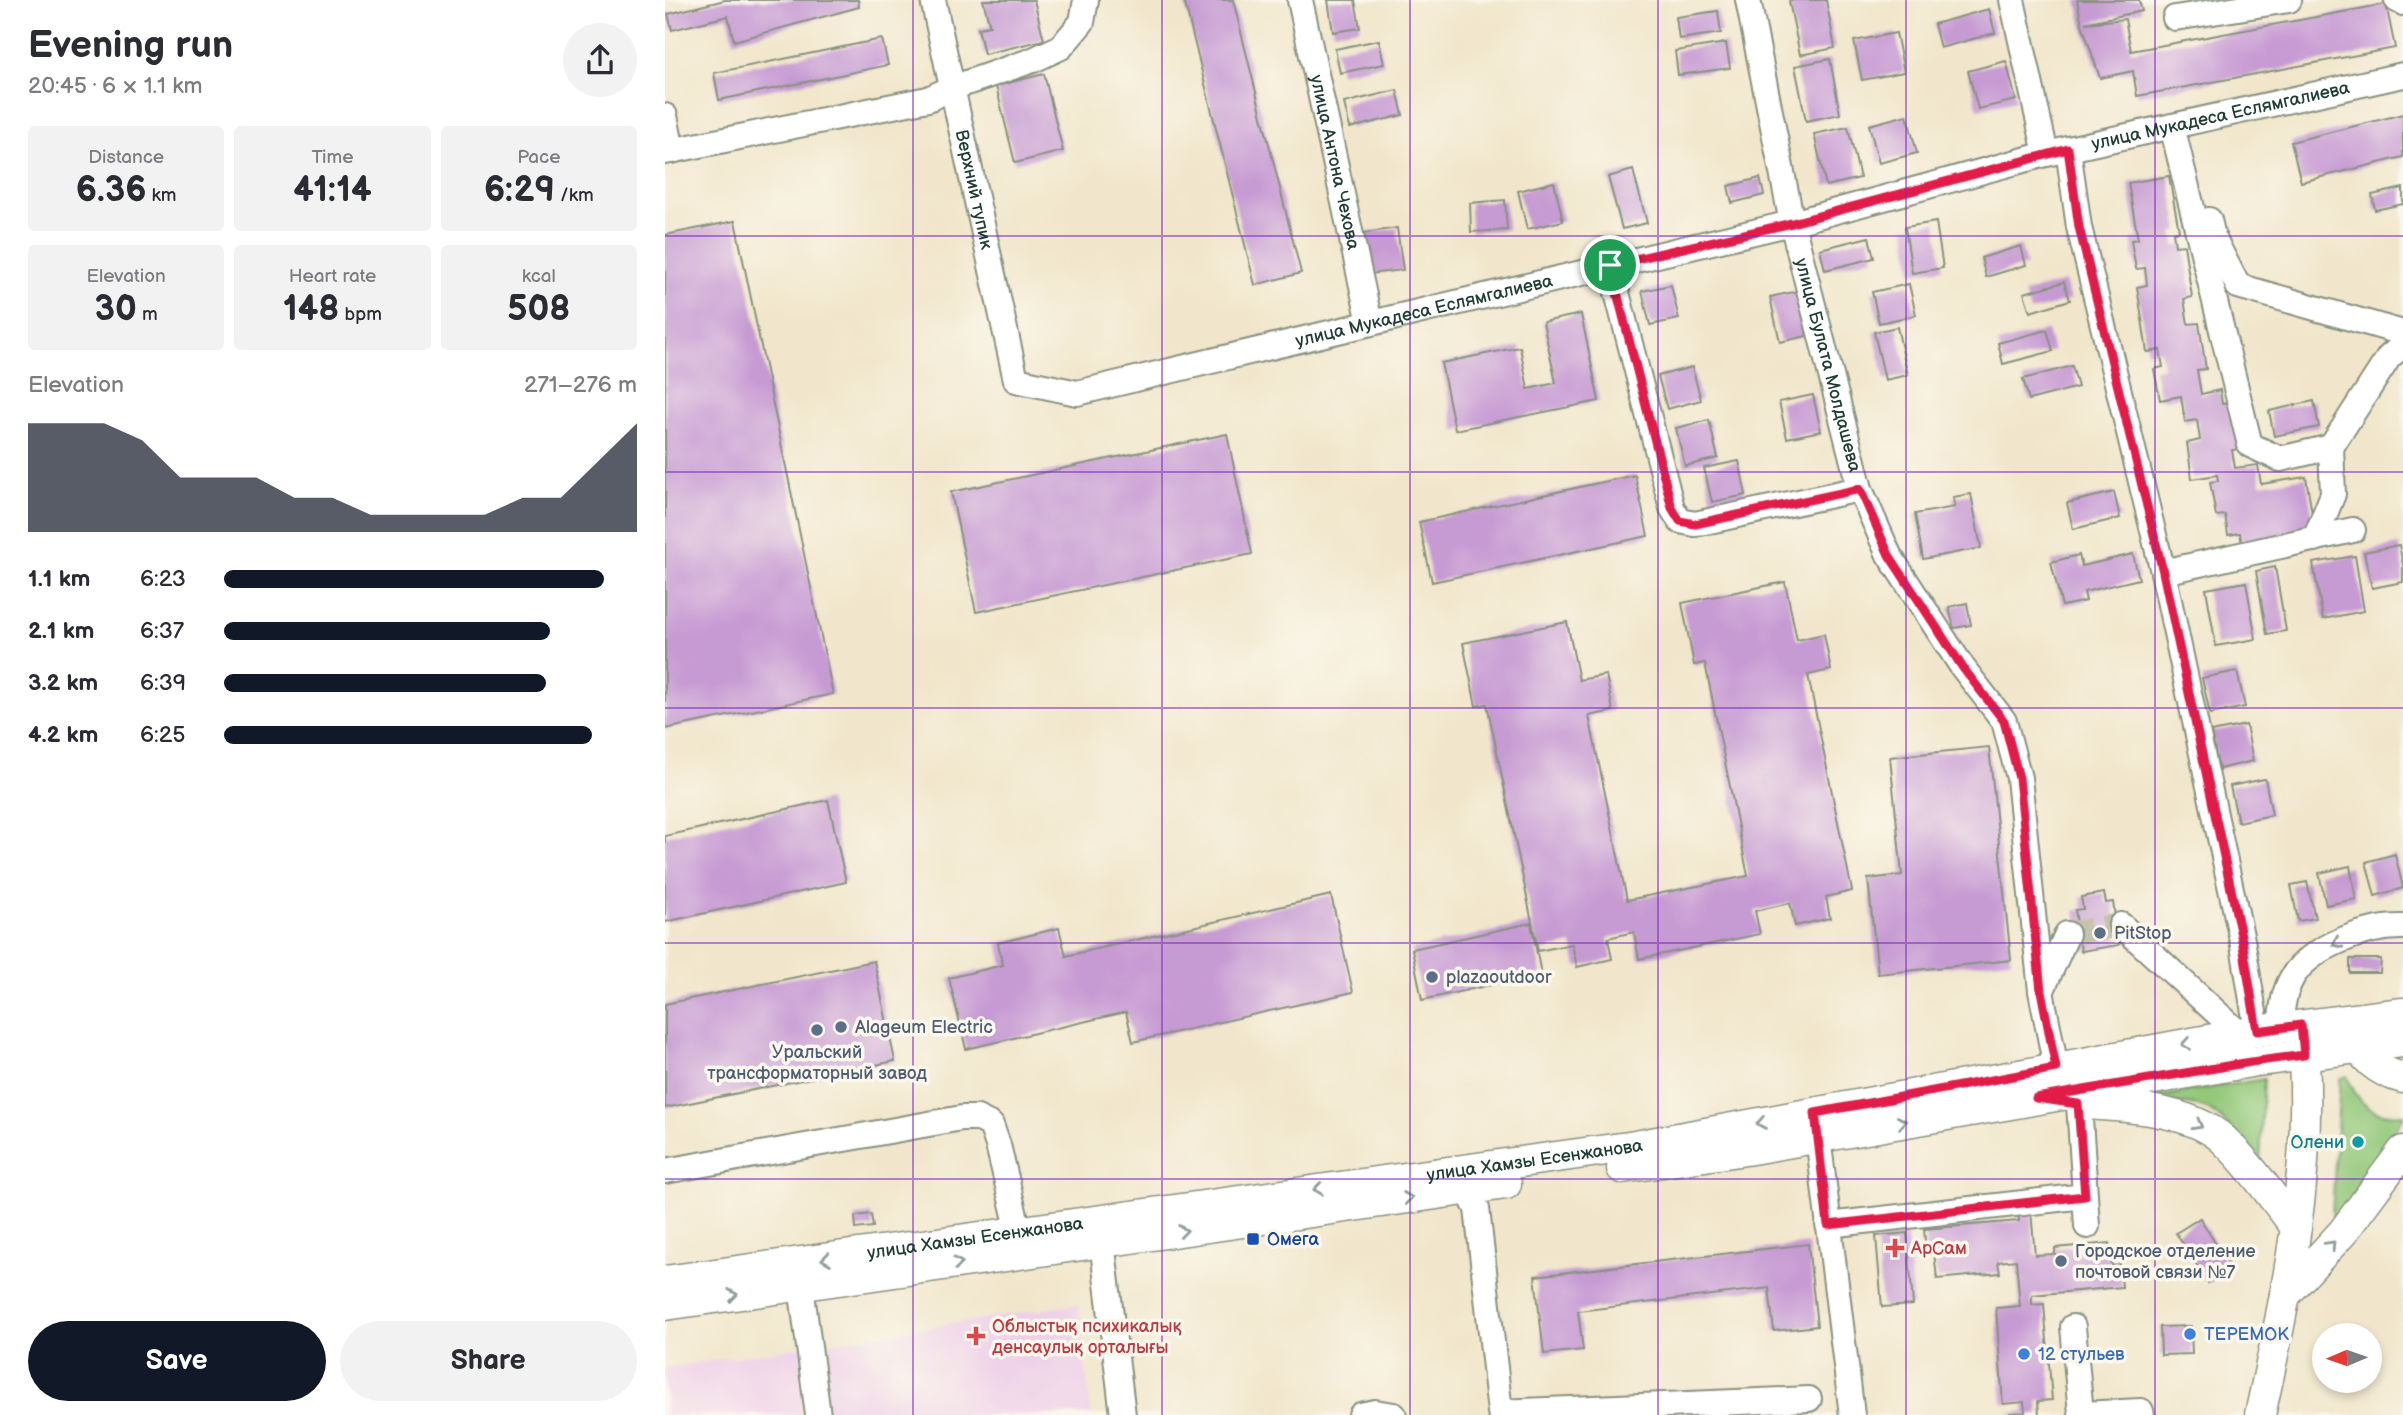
<!DOCTYPE html>
<meta charset="utf-8">
<style>
body{margin:0;font-family:"Balsamiq Sans",sans-serif;background:#f2f2f3;color:#2b2b33;height:100vh;display:flex;flex-direction:column;font-size:26px;white-space:nowrap}
*{box-sizing:border-box;margin:0}
p{font-size:23px;color:#7c7c81}
.icon{flex:none;width:38px;height:38px;fill:none;stroke:currentColor;stroke-width:2;stroke-linecap:round;stroke-linejoin:round}
.map{position:relative;flex:1;overflow:hidden}
.drawer{display:flex;flex-direction:column;background:#fff;width:665px}
.drawer>*{flex:none}
.needle{width:46px;rotate:268deg}
.buttons{position:absolute;left:1647px;top:1323px;display:grid;gap:14px}
.buttons a{display:grid;place-items:center;width:70px;height:70px;border-radius:50%;background:#fff;box-shadow:0 4px 10px #0003;font-size:35px}
.pin{position:absolute;display:grid;place-items:center;width:60px;height:60px;color:#fff;margin:-30px;border:4px solid #fff;border-radius:50%;box-shadow:0 2px 7px #0007}
.round{display:grid;place-items:center;flex:none;width:74px;height:74px;border-radius:37px;background:#f2f2f3}
.head{display:flex;align-items:center;justify-content:space-between;height:119px;padding:0 28px}
h1{font-size:38px;font-weight:600;line-height:52px}
.metrics{display:grid;grid-template-columns:repeat(3,1fr);gap:10px;height:119px;padding:7px 28px}
.metrics div{display:grid;align-content:center;border-radius:7px;background:#f2f2f3;text-align:center}
.metrics b{font-size:35px;font-weight:600}
.metrics small{font-size:19px;font-weight:400}
.metrics p{font-size:19px}
.chart{height:196px;padding:14px 28px}
.chart p{display:flex;justify-content:space-between}
.chart svg{width:100%;height:126px;margin-top:7px;fill:#111827;opacity:.7}
.button{display:flex;gap:14px;margin-top:auto;padding:14px 28px}
.button a{flex:1;height:80px;border-radius:42px;background:#111827;color:#fff;font-size:28px;font-weight:600;line-height:80px;text-align:center}
.button a+a{background:#f2f2f3;color:#2b2b33}
ul{padding:0 28px;list-style:none;font-size:23px}
li{display:grid;grid-template-columns:112px 84px 1fr;align-items:center;height:52px}
li i{height:18px;border-radius:9px;background:#111827}
main{display:flex;flex:1;min-height:0}
.map>svg:first-child{display:block}
</style>
<main>
<section class="drawer">
<div class="head"><div><h1>Evening run</h1><p>20:45 · 6 × 1.1 km</p></div><a class="round"><svg class="icon" aria-label="share" viewBox="0 0 24 24"><path d="M12 15V3M7 8l5-5 5 5M5 13v7h14v-7"/></svg></a></div>
<div class="metrics">
<div><p>Distance</p><b>6.36<small> km</small></b></div>
<div><p>Time</p><b>41:14</b></div>
<div><p>Pace</p><b>6:29<small> /km</small></b></div>
</div>
<div class="metrics">
<div><p>Elevation</p><b>30<small> m</small></b></div>
<div><p>Heart rate</p><b>148<small> bpm</small></b></div>
<div><p>kcal</p><b>508</b></div>
</div>
<div class="chart"><p><span>Elevation</span>271–276 m</p>
<svg viewBox="0 0 160 44" preserveAspectRatio="none"><path d="M0 44V6L10 6L20 6L30 12L40 25L50 25L60 25L70 32L80 32L90 38L100 38L110 38L120 38L130 32L140 32L150 19L160 6V44z"/></svg>
</div>
<ul>
<li><b>1.1 km</b>6:23<i style="width:92%"></i></li>
<li><b>2.1 km</b>6:37<i style="width:79%"></i></li>
<li><b>3.2 km</b>6:39<i style="width:78%"></i></li>
<li><b>4.2 km</b>6:25<i style="width:89%"></i></li>
</ul>
<div class="button"><a>Save</a><a>Share</a></div>
</section>
<div class="map">
<svg width="1738" height="1415" viewBox="0 0 1738 1415">
<rect width="100%" height="100%" fill="#fbf7ec"/>
<filter id="ink" filterUnits="userSpaceOnUse"><feTurbulence type="fractalNoise" baseFrequency=".0143" numOctaves="2"/><feDisplacementMap in="SourceGraphic" scale="14" xChannelSelector="R" yChannelSelector="G"/><feConvolveMatrix kernelMatrix="1 2 1 2 8 2 1 2 1" color-interpolation-filters="sRGB"/></filter>
<filter id="wash" filterUnits="userSpaceOnUse"><feTurbulence type="fractalNoise" baseFrequency=".00686" numOctaves="4" result="noise"/><feDisplacementMap in="SourceGraphic" scale="28" xChannelSelector="R" yChannelSelector="G"/><feGaussianBlur stdDeviation="1.57" result="paint"/><feColorMatrix in="noise" values="0 0 0 0 0 0 0 0 0 0 0 0 0 0 0 0 0 1.4 0 .05"/><feComposite in="paint" operator="in"/></filter>
<g filter="url(#wash)">
<rect width="100%" height="100%" fill="#f1e6cb"/>
<path fill="#eed0e8" d="M413 1304 426 1415H0V1368Z"/>
<g fill="#93c879" stroke="#598256" stroke-width="2">
<path d="M1682 1076C1693 1104 1706 1117 1738 1114V1118L1671 1224 1667 1214 1675 1079Z"/>
<path d="M1599 1079 1595 1164C1580 1146 1563 1120 1542 1109 1528 1103 1513 1104 1498 1103L1492 1097Z"/>
</g>
<g id="blocks">
<g fill="#c69ad3">
<path d="M60 0H193L194 7 69 41 63 16 7 30 3 14Z"/>
<path d="M318 0H369L379 40 319 54 313 28 325 26Z"/>
<path d="M519 0H568L636 273 590 285Z"/>
<path d="M663 0H690L695 28 668 32Z"/>
<path d="M1129 0H1161L1170 48 1135 55 1124 1Z"/>
<path d="M1412 0H1474L1477 11 1420 23 1460 19 1466 51 1721 4 1730 48 1472 96 1468 71 1435 78 1417 24Z"/>
<path d="M1324 9 1330 33 1275 48 1269 24Z"/>
<path d="M1053 11 1056 33 1014 39 1011 17Z"/>
<path d="M1231 33 1239 72 1197 80 1189 41Z"/>
<path d="M217 39 223 65 54 100 49 73Z"/>
<path d="M714 40 719 64 675 73 670 49Z"/>
<path d="M1061 43 1065 68 1013 75 1010 51Z"/>
<path d="M1165 59 1175 114 1141 121 1130 66Z"/>
<path d="M1341 61 1351 100 1313 109 1303 71Z"/>
<path d="M379 74 398 151 350 163 331 86Z"/>
<path d="M732 90 738 115 685 128 679 103Z"/>
<path d="M1738 114V157L1636 182 1626 142Z"/>
<path d="M1242 115 1252 153 1214 163 1204 125Z"/>
<path d="M1183 127 1195 178 1161 186 1149 134Z"/>
<path d="M968 170 982 223 957 229 943 177Z"/>
<path d="M1504 176 1514 231 1508 232 1510 246 1519 245 1527 297 1519 299 1523 324 1534 323 1541 369 1532 370 1536 394 1555 390 1557 404 1568 402 1575 449 1567 450 1570 468 1593 465 1596 484 1641 477 1650 532 1577 544 1575 533 1563 535 1560 515 1551 516 1545 482 1553 481 1552 475 1527 479 1522 443 1535 440 1532 420 1520 422 1516 396 1495 400 1489 369 1498 367 1495 350 1482 352 1472 287 1482 285 1480 268 1471 269 1466 240 1473 239 1463 183Z"/>
<path d="M1095 178 1099 195 1067 203 1063 186Z"/>
<path d="M889 182 898 221 862 229 853 191Z"/>
<path d="M1738 188V204L1710 210 1707 195Z"/>
<path d="M840 200 842 230 806 232 805 203Z"/>
<path d="M70 221 168 694 0 729V235Z"/>
<path d="M1271 222 1278 268 1247 273 1240 227Z"/>
<path d="M732 228 738 270 705 274 699 233Z"/>
<path d="M1204 237 1209 258 1160 270 1155 249Z"/>
<path d="M1356 246 1361 265 1321 277 1316 258Z"/>
<path d="M1399 282 1405 300 1365 312 1359 293Z"/>
<path d="M1244 284 1251 315 1214 323 1207 292Z"/>
<path d="M1006 285 1014 319 985 325 977 291Z"/>
<path d="M1133 291 1142 336 1115 342 1105 297Z"/>
<path d="M916 314 934 401 790 430 776 363 855 347 863 389 891 383 878 322Z"/>
<path d="M1232 327 1243 375 1220 380 1209 332Z"/>
<path d="M1382 330 1388 351 1338 364 1333 343Z"/>
<path d="M1407 366 1413 387 1364 400 1358 379Z"/>
<path d="M1027 367 1036 400 1002 409 993 376Z"/>
<path d="M1148 395 1156 431 1122 438 1114 402Z"/>
<path d="M1649 401 1654 427 1609 436 1604 411Z"/>
<path d="M1044 420 1053 458 1020 466 1011 428Z"/>
<path d="M562 434 587 554 311 612 286 492Z"/>
<path d="M1074 461 1081 495 1047 502 1039 468Z"/>
<path d="M970 475 983 536 767 582 754 522Z"/>
<path d="M1449 492 1455 518 1408 529 1402 503Z"/>
<path d="M1306 494 1316 548 1258 559 1250 514 1290 507 1288 497Z"/>
<path d="M1734 545 1738 565V582L1707 588 1699 552Z"/>
<path d="M1468 554 1474 579 1419 592 1421 601 1397 606 1386 562 1414 555 1417 566Z"/>
<path d="M1690 556 1699 611 1658 619 1648 563Z"/>
<path d="M1610 567 1621 631 1602 634 1591 571Z"/>
<path d="M1120 582 1132 640 1159 634 1166 670 1143 675 1187 891 1161 897 1165 918 1130 926 1125 903 1090 911 1095 934 974 959 969 932 943 938 947 959 912 967 907 944 873 951 822 704 811 706 798 643 902 622 914 680 941 675 948 711 924 716 962 900 1083 876 1040 663 1029 665 1017 603Z"/>
<path d="M1581 582 1591 639 1551 646 1541 589Z"/>
<path d="M1302 603 1306 625 1289 628 1284 607Z"/>
<path d="M1572 671 1580 707 1545 714 1537 678Z"/>
<path d="M1581 725 1588 761 1554 769 1546 732Z"/>
<path d="M1324 747 1346 960 1213 974 1203 879 1237 875 1225 757Z"/>
<path d="M1600 779 1607 815 1573 822 1565 786Z"/>
<path d="M163 800 181 882 0 922V836Z"/>
<path d="M1730 854 1738 888 1710 896 1701 862Z"/>
<path d="M1685 866 1691 899 1661 905 1654 873Z"/>
<path d="M1642 882 1650 918 1633 921 1626 885Z"/>
<path d="M1439 893 1441 903 1448 902 1454 945 1416 951 1410 910 1418 909 1416 897Z"/>
<path d="M666 895 688 992 468 1042 461 1012 301 1049 284 978 338 965 333 943 394 928 401 956Z"/>
<path d="M866 923 876 974 757 1000 747 949Z"/>
<path d="M1685 959H1716L1715 973H1685Z"/>
<path d="M209 961 230 1061 0 1108V1004Z"/>
<path d="M1366 1211 1370 1255 1390 1254V1248L1445 1243 1447 1266 1455 1265 1457 1287 1367 1295V1305L1379 1304 1387 1400 1373 1401 1374 1415H1345V1413L1360 1412 1359 1402 1338 1404 1331 1308 1355 1306 1351 1260 1333 1262 1335 1273 1272 1279 1269 1252 1261 1253 1259 1229 1354 1221 1353 1212Z"/>
<path d="M206 1214 208 1227 191 1229 190 1216Z"/>
<path d="M1535 1218 1566 1269 1543 1283 1511 1233Z"/>
<path d="M1242 1233 1248 1305 1217 1307 1211 1236Z"/>
<path d="M1143 1244 1152 1326 1109 1331 1104 1288 913 1311 918 1350 879 1354 870 1276Z"/>
<path d="M1526 1326 1527 1354 1496 1355 1495 1327Z"/>
</g>
</g>
</g>
<g filter="url(#ink)">
<use href="#blocks" fill-opacity="0" stroke="#889280" stroke-width="2"/>
<g fill="none" stroke-linecap="round" stroke-linejoin="round">
<path stroke="#c7c4ad" stroke-width="24" stroke-dasharray="24 12" stroke-linecap="butt" d="M1402 934 1456 925"/>
<g stroke="#889280" stroke-width="28">
<g id="minor">
<path id="s1" d="M268 0 351 380 412 393 1127 223 1381 154 1738 75"/>
<path id="s2" d="M635 0 705 323"/>
<path id="s3" d="M1083 0 1127 223 1195 489 1224 555 1298 668 1339 721 1354 778 1376 991 1391 1068"/>
<path d="M1347 0 1381 154"/>
<path d="M1732 0 1738 3"/>
<path d="M1510 18 1624 0"/>
<path d="M0 116 7 151"/>
<path d="M1507 126 1585 445 1615 459 1666 447 1724 357 1738 345"/>
<path d="M1403 149 1414 227 1498 572 1578 945 1592 1031"/>
<path d="M0 152 263 99 287 88 368 60 396 47 417 22 421 0"/>
<path d="M1544 220 1548 237 1573 286 1738 333"/>
<path d="M945 265 1007 508 1015 521 1030 524 1195 489"/>
<path d="M1650 539 1668 494 1666 447"/>
<path d="M1498 572 1688 530"/>
<path d="M1456 925 1575 1034"/>
<path d="M1377 990 1402 934"/>
<path d="M1615 1028C1617 1010 1618 992 1628 976 1647 946 1704 926 1738 927"/>
<path d="M1414 1104 1422 1226"/>
<path d="M1151 1120 1187 1415"/>
<path d="M0 1171 297 1118H312L326 1125 333 1145 354 1232"/>
<path d="M801 1172 802 1189 812 1209 835 1412 1144 1399"/>
<path d="M435 1225 458 1415"/>
<path d="M1163 1225 1420 1196"/>
<path d="M136 1286 153 1415"/>
<path d="M1408 1327 1416 1414 1476 1411 1477 1415"/>
<path d="M696 1415 710 1412 729 1415"/>
</g>
</g>
<g stroke="#889280" stroke-width="33">
<g id="major">
<path d="M1688 1035C1697 1059 1714 1072 1738 1078"/>
<path d="M1416 1104C1459 1106 1526 1109 1559 1140 1586 1166 1608 1198 1631 1227"/>
<path d="M957 1168 1081 1150 1586 1062 1738 1042"/>
<path id="s4" d="M0 1281 970 1146 1592 1031 1738 1013"/>
<path d="M1620 1295 1678 1232 1738 1151"/>
<path d="M0 1305 841 1184"/>
<path d="M1595 1415C1622 1292 1650 1163 1637 1036"/>
</g>
</g>
<use href="#minor" stroke="#fff" stroke-width="24"/>
<use href="#major" stroke="#fff" stroke-width="30"/>
</g>
<defs><path id="oneway-chevron" d="M-2-3.5L2.5 0L-2 3.5" fill="none" stroke-width="1.6" stroke-linecap="round" stroke-linejoin="round" transform="scale(1.75)"/></defs>
<g stroke="#8f9e9a">
<use href="#oneway-chevron" transform="translate(1672 943) rotate(155)"/>
<use href="#oneway-chevron" transform="translate(1521 1044) rotate(170)"/>
<use href="#oneway-chevron" transform="translate(1237 1122) rotate(-10)"/>
<use href="#oneway-chevron" transform="translate(1096 1123) rotate(170)"/>
<use href="#oneway-chevron" transform="translate(1533 1125) rotate(29)"/>
<use href="#oneway-chevron" transform="translate(653 1189) rotate(172)"/>
<use href="#oneway-chevron" transform="translate(743 1198) rotate(-8)"/>
<use href="#oneway-chevron" transform="translate(518 1231) rotate(-8)"/>
<use href="#oneway-chevron" transform="translate(1666 1245) rotate(-47)"/>
<use href="#oneway-chevron" transform="translate(161 1259) rotate(172)"/>
<use href="#oneway-chevron" transform="translate(293 1263) rotate(-8)"/>
<use href="#oneway-chevron" transform="translate(68 1295) rotate(-8)"/>
</g>
</g>
<g fill="none" stroke-linecap="round" stroke-linejoin="round" filter="url(#ink)">
<g stroke="#fff" stroke-width="14">
<path id="route" d="M1403 149 1414 227 1498 572 1578 945 1592 1031 1636 1025 1639 1055 1586 1062 1371 1098 1413 1104 1420 1196 1163 1225 1150 1113 1391 1068 1376 991 1354 778 1339 721 1298 668 1224 555 1195 489 1030 524 1015 521 1007 508 945 265 1127 223Z"/>
</g>
<use href="#route" stroke="#e11d48" stroke-width="9"/>
</g>
<path fill="none" stroke="#7b2cbf" stroke-width="2" stroke-opacity="0.55" d="M248 0V1415M497 0V1415M745 0V1415M993 0V1415M1241 0V1415M1490 0V1415M0 236H1738M0 472H1738M0 708H1738M0 943H1738M0 1179H1738"/>
<g fill="#5c6f8a" stroke="#fbf7ec" stroke-width="2.5">
<circle cx="1435" cy="933" r="7"/>
<circle cx="767" cy="977" r="7"/>
<circle cx="176" cy="1027" r="7"/>
<circle cx="152" cy="1030" r="7"/>
<circle cx="1396" cy="1261" r="7"/>
</g>
<circle fill="#0f9aa8" stroke="#fbf7ec" stroke-width="2.5" cx="1693" cy="1142" r="7"/>
<rect fill="#1a4fb4" stroke="#fbf7ec" stroke-width="2.5" x="581" y="1232" width="14" height="14" rx="3.5"/>
<g fill="#e0444e" stroke="#fbf7ec" stroke-width="2.5">
<path d="M1226.5 1237.5h7v7h7v7h-7v7h-7v-7h-7v-7h7z"/>
<path d="M307.5 1325.5h7v7h7v7h-7v7h-7v-7h-7v-7h7z"/>
</g>
<g fill="#3f7fe0" stroke="#fbf7ec" stroke-width="2.5">
<circle cx="1525" cy="1334" r="7"/>
<circle cx="1359" cy="1354" r="7"/>
</g>
<g text-anchor="middle" stroke-width="7" stroke-linejoin="round" paint-order="stroke">
<g font-size="18" fill="#1f3d34" stroke="#fbf7ec">
<text dy="6" stroke="none"><textPath href="#s1" startOffset="1628">улица Мукадеса Еслямгалиева</textPath></text>
<text dy="6" stroke="none"><textPath href="#s2" startOffset="166">улица Антона Чехова</textPath></text>
<text dy="6" stroke="none"><textPath href="#s1" startOffset="194">Верхний тупик</textPath></text>
<text dy="6" stroke="none"><textPath href="#s1" startOffset="808">улица Мукадеса Еслямгалиева</textPath></text>
<text dy="6" stroke="none"><textPath href="#s3" startOffset="374">улица Булата Молдашева</textPath></text>
<text dy="6" stroke="none"><textPath href="#s4" startOffset="878">улица Хамзы Есенжанова</textPath></text>
<text dy="6" stroke="none"><textPath href="#s4" startOffset="313">улица Хамзы Есенжанова</textPath></text>
</g>
<g font-size="18" fill="#4e5e75" stroke="#fbf7ec" text-anchor="start">
<text x="1449" y="939">PitStop</text>
<text x="781" y="983">plazaoutdoor</text>
<text x="190" y="1033">Alageum Electric</text>
<text x="152" y="1058" text-anchor="middle">Уральский<tspan x="152" dy="21">трансформаторный завод</tspan></text>
<text x="1410" y="1257">Городское отделение<tspan x="1410" dy="21">почтовой связи №7</tspan></text>
</g>
<g font-size="18" fill="#0d838f" stroke="#fbf7ec" text-anchor="end">
<text x="1679" y="1148">Олени</text>
</g>
<g font-size="18" fill="#164399" stroke="#fbf7ec" text-anchor="start">
<text x="602" y="1245">Омега</text>
</g>
<g font-size="18" fill="#be3a42" stroke="#fbf7ec" text-anchor="start">
<text x="1246" y="1254">АрСам</text>
<text x="327" y="1332">Облыстық психикалық<tspan x="327" dy="21">денсаулық орталығы</tspan></text>
</g>
<g font-size="18" fill="#366cbe" stroke="#fbf7ec" text-anchor="start">
<text x="1539" y="1340">ТЕРЕМОК</text>
<text x="1373" y="1360">12 стульев</text>
</g>
</g>
</svg>
<div class="buttons">
<a><svg class="needle" viewBox="-14 -14 28 28"><path d="M0-13l5 13h-10z" fill="#e53935"/><path d="M0 13l5-13h-10z" fill="#7c7c81"/></svg></a>
</div>
<div class="pin" style="left:945px;top:265px;background:#1e9e55"><svg class="icon" aria-label="arrive" viewBox="0 0 24 24"><path d="M6 21V4h12l-3 4 3 4H6"/></svg></div>
</div>
</main>
